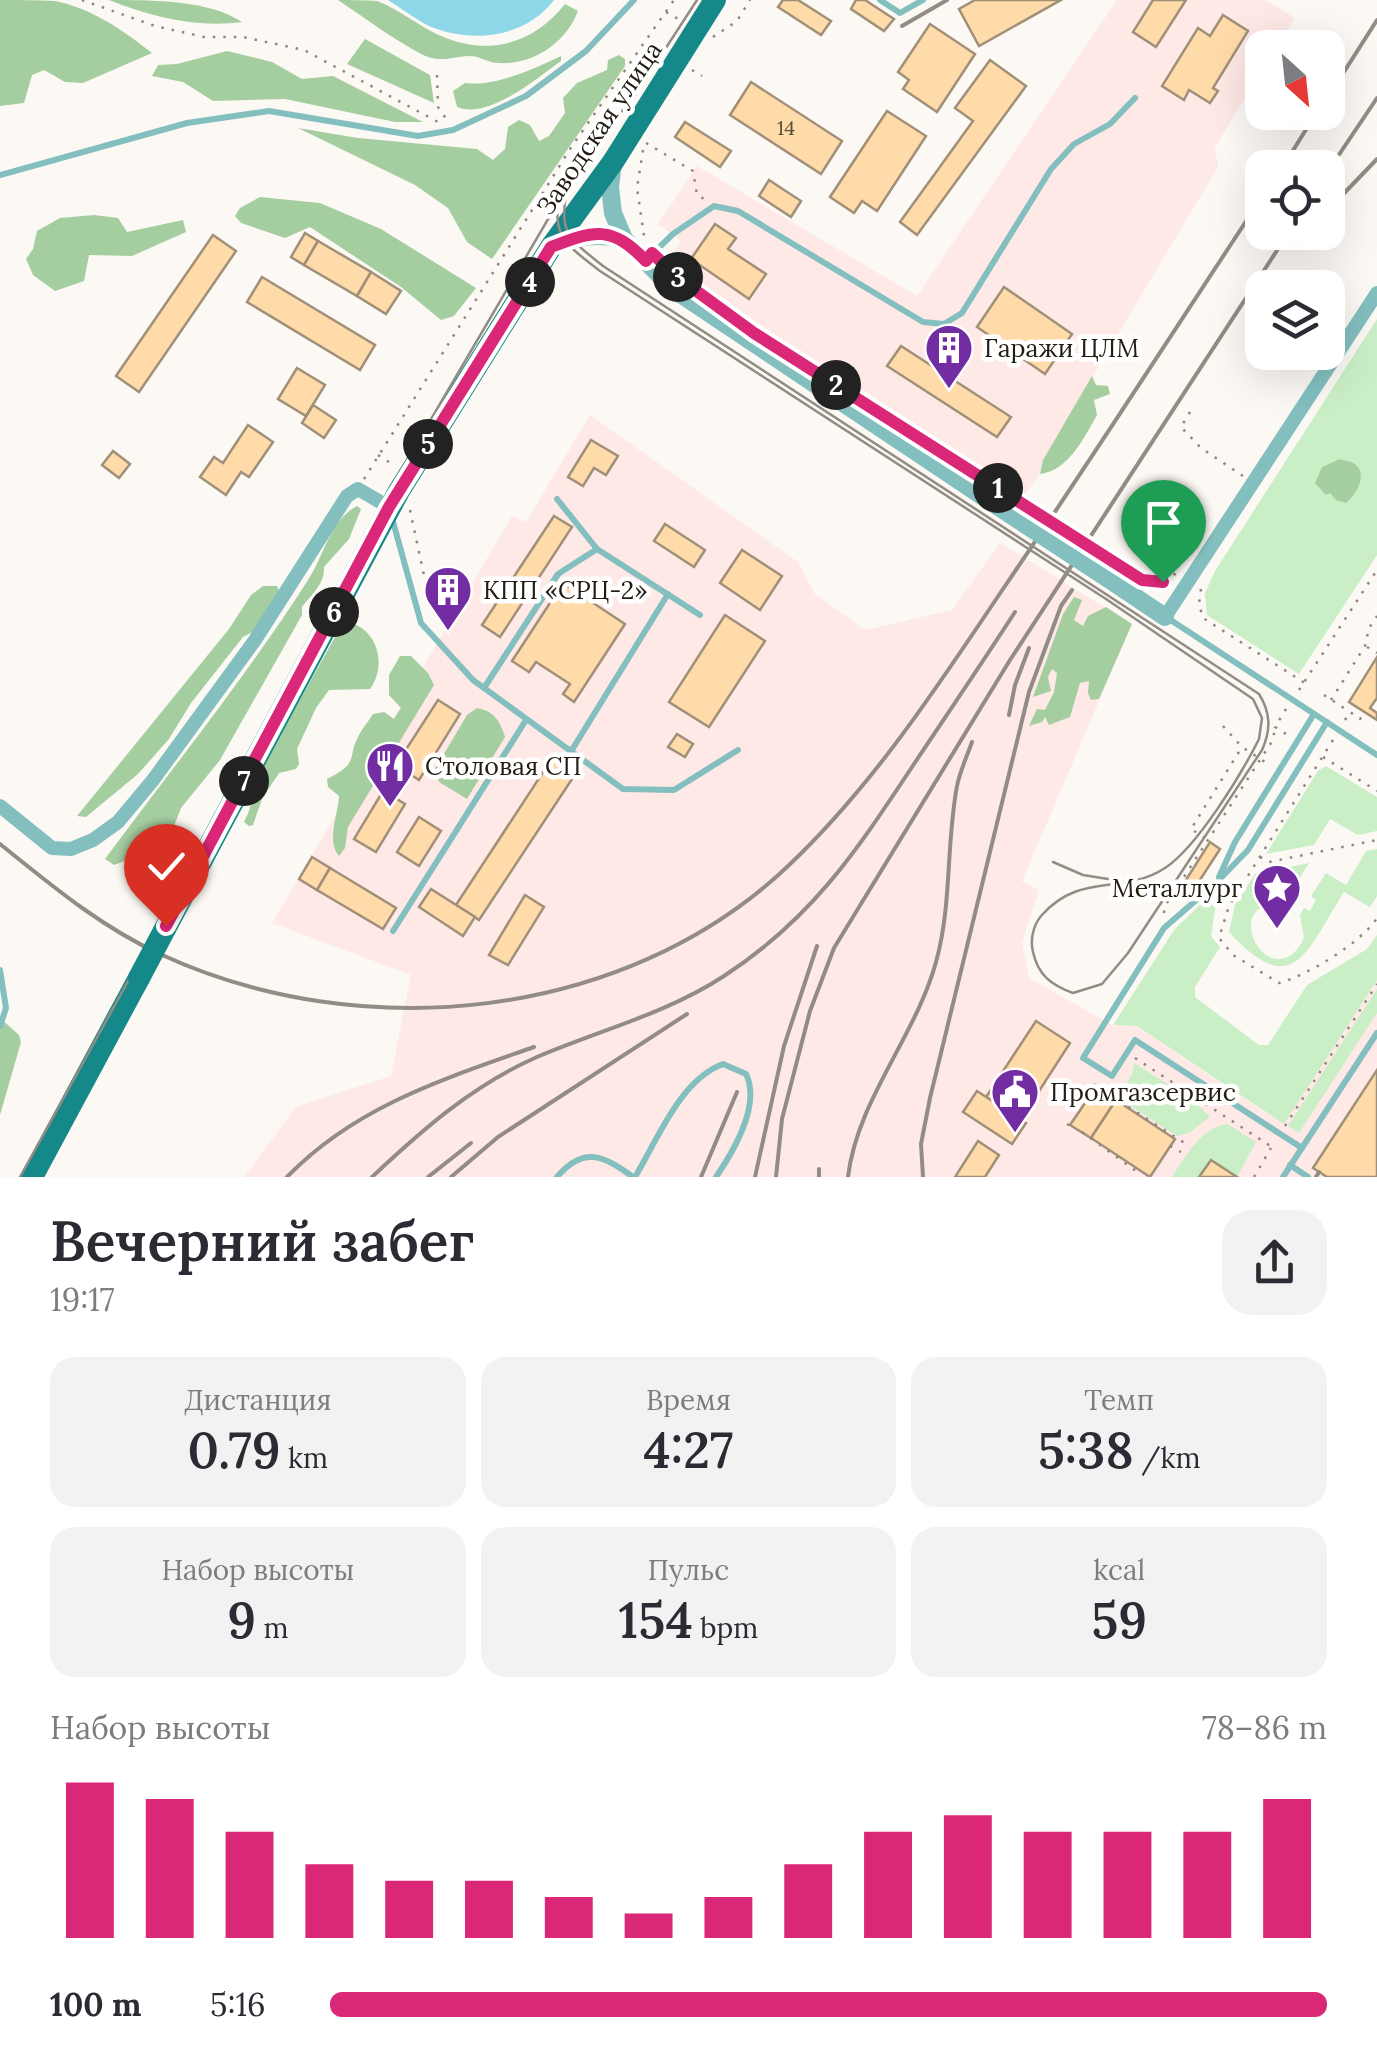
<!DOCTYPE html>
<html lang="ru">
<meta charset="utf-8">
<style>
body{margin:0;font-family:Lora,serif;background:#f2f2f3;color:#2b2b33;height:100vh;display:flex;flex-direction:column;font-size:38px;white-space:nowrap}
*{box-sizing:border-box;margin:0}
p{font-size:32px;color:#7c7c81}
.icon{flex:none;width:55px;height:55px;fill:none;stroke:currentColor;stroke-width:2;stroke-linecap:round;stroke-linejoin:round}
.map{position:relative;height:1177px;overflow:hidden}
.drawer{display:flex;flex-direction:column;background:#fff;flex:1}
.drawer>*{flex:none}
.needle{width:65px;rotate:153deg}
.fabs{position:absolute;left:1245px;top:30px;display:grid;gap:20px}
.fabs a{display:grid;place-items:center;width:100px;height:100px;border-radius:20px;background:#fff;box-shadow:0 10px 40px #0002;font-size:50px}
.pin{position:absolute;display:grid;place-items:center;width:85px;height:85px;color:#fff;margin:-102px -42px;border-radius:50% 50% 50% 0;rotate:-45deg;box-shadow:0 0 10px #0007}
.pin .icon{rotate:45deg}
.km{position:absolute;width:50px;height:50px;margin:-25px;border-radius:50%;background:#222;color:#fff;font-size:28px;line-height:50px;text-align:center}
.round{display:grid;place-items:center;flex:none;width:105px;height:105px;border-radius:30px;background:#f2f2f3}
.head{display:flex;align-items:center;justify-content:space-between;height:170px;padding:0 50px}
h1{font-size:55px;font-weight:600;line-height:75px}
.metrics{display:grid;grid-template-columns:repeat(3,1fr);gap:15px;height:170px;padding:10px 50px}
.metrics div{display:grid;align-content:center;border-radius:25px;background:#f2f2f3;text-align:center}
.metrics b{font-size:50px;font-weight:600}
.metrics small{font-size:28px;font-weight:400}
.metrics p{font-size:28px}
.chart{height:280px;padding:20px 50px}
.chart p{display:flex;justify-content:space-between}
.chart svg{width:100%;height:180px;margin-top:10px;stroke:#db2777;stroke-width:6}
ul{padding:0 50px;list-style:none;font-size:32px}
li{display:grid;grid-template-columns:160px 120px 1fr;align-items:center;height:75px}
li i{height:25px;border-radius:12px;background:#db2777}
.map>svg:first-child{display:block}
</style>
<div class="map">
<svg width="1377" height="1177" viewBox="0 0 1377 1177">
<rect width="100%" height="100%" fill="#fcf8f3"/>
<g fill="#ffe9e7">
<path d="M1117 0H1266L1295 18 1277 47 1262 48V70L1215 147 1218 167 1043 460 1040 474 1023 497 756 329 667 261 681 241 658 224 697 166 917 296Z"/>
<path d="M590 415 798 562 815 594 865 630 952 610 1000 543 1132 624 1022 881 1039 890 1022 943 1029 978 1112 1025 1137 1026 1266 1113 1377 935V1177H244L296 1107 391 1076 411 975 272 923 512 516 526 522Z"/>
</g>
<g fill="#caefc6">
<path d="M1377 319V555L1299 674 1207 615 1205 593 1215 571Z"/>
<path d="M1326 766 1377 797V831L1358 835 1330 819 1314 845 1266 854 1318 771Z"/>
<path d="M1377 849V896L1370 907 1344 892C1307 950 1294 1003 1229 932L1235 905 1255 874 1309 863 1295 886 1291 884 1284 894 1287 898 1283 904C1214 900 1273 1002 1304 938L1300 915 1304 908 1310 911 1316 900 1311 896 1326 873 1346 885 1366 851Z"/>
<path d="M1215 890 1218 891 1211 936 1220 947 1195 987V997L1259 1045H1268L1307 985 1367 949 1377 935V980L1284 1124 1137 1026 1113 1025 1174 930Z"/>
<path d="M1377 989V1013L1299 1133 1288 1126Z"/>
<path d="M1134 1063 1193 1100 1210 1117 1189 1133 1177 1136 1118 1098 1132 1074Z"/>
<path d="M1228 1124 1256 1142 1237 1177 1211 1160 1199 1177H1172C1185 1157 1201 1127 1228 1124Z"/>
</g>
<g fill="#a5cea0">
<path d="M0 0C17 0 38 0 55 1 91 8 123 30 152 53L83 83 65 82 44 70 32 75 24 103 0 106Z"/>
<path d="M109 0C153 0 209 0 242 22 197 28 151 17 109 0Z"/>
<path d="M338 0C350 0 365 0 377 1 401 10 422 29 446 38 492 56 535 42 565 4L578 11C566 43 533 65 499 63 488 63 480 56 469 56 451 57 441 63 423 55 394 40 365 18 338 0Z"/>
<path d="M365 39 430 75 434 103 347 64Z"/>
<path d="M227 51 272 62 302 79 333 76 423 122H395L285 99 213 101 183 82 152 76 158 65 177 64Z"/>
<path d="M619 55 625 59V66L492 259 467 242 448 208 415 185 298 128 358 138 477 149 493 160 505 149 508 127 519 120 530 125 539 141 549 136 565 113 563 98 577 83 607 70 608 60Z"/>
<path d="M561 56V61C536 79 488 120 457 107L453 91 465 83C495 87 534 69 561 56Z"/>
<path d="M260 197 320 203 381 229 476 288 454 316 441 320 401 287 310 227 285 238 241 223 235 216 240 208Z"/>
<path d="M94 215 118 218 127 232 183 220 186 232 132 256 89 255 84 281 55 291 33 275 26 259 33 249 37 231 60 218Z"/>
<path d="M1092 376 1096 385 1108 386 1110 394 1094 400 1097 415C1084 438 1068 471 1040 474L1043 460Z"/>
<path d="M1340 459C1345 461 1352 461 1356 465 1368 476 1355 496 1346 503L1336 500 1330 493 1326 495 1315 483 1322 467Z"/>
<path d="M357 506 361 509 349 539 324 567C325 584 311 595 302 607V615L220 760 181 808 172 831 152 857 138 856 114 865 105 859C173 767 246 677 308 580 324 556 330 520 357 506Z"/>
<path d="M263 586H277L280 594 256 630 243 637 191 703 169 739 138 774 86 817 77 816 229 629 251 595Z"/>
<path d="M1074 597 1082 600 1074 620 1083 626 1088 616 1106 607 1132 624 1099 699 1091 700 1088 693 1089 681 1080 683 1070 717 1049 725 1045 717 1042 722 1029 726 1037 709 1045 710 1054 692 1057 673 1052 669 1048 677 1051 691 1033 697 1063 614Z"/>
<path d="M344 621C377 626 388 664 370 689L329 690 316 708 297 749 299 764 296 769 279 773 262 799 253 825 249 826 244 822C249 811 254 803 248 792Z"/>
<path d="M400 656H411L428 673 434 685 348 827 345 848 339 856C326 840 338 816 339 796L328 787 327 779C361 762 346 759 359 735 363 727 369 721 373 714L384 712 394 719 401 708 389 695V675Z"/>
<path d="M477 708C494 711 500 721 505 737L467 799 439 782 435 769 467 715Z"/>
<path d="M0 1018 19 1035 21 1042 0 1115Z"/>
</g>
<path fill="#8ed7e8" d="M388 0H554C525 38 472 44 429 26 415 19 401 8 388 0Z"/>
<g fill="#ffdba9" stroke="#a19079" stroke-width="2.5">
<path d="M783 0H798L831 21 821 35 778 7Z"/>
<path d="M856 0H865L894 19 884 31 851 9Z"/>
<path d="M975 0H1061L979 46 959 9Z"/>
<path d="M1153 0H1186L1156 47 1133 32Z"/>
<path d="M1223 15 1248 31 1213 88 1218 91 1210 103 1189 90 1184 100 1162 86 1198 28 1210 36Z"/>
<path d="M930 24 975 54 937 112 903 89 909 80 898 72Z"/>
<path d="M990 60 1026 86 917 235 900 222 973 121 955 108Z"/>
<path d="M751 82 842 141 821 174 730 115Z"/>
<path d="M887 111 926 136 877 211 862 201 854 213 830 197Z"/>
<path d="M685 122 731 151 720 167 675 137Z"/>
<path d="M769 180 801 201 791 217 759 196Z"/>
<path d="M715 224 736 238 728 249 766 274 749 299 691 259Z"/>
<path d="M305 233 318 241 304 265 291 257Z"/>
<path d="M213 235 236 251 139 392 116 376Z"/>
<path d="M318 241 371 272 357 296 304 265Z"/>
<path d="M371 272 401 291 386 314 357 296Z"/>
<path d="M262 277 375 345 360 370 247 302Z"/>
<path d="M1004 287 1072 334 1045 374 977 327Z"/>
<path d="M901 346 1011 417 997 437 887 366Z"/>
<path d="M297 368 325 385 306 416 278 399Z"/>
<path d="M313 405 336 420 324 438 302 423Z"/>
<path d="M248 425 273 442 249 477 241 472 226 495 200 477 214 457 223 463Z"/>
<path d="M591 440 618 456 606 475 594 468 583 486 568 477Z"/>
<path d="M113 451 130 464 119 478 102 465Z"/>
<path d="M554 516 572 527 500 637 482 625Z"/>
<path d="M665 524 705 550 694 567 654 541Z"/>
<path d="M742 550 782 576 760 610 720 583Z"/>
<path d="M563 583 625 624 574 702 563 694 570 684 536 662 529 672 512 661Z"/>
<path d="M725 615 765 641 709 727 669 702Z"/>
<path d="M1377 657V698L1370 708 1377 713V720L1349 702Z"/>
<path d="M438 700 460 714 419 780 396 765Z"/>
<path d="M677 734 693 744 685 757 668 747Z"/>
<path d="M553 757 576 773 479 920 456 905Z"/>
<path d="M383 791 405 804 376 852 354 839Z"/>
<path d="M419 817 441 831 419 866 397 852Z"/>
<path d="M1210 842 1220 849 1187 900 1177 894Z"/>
<path d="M312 857 330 868 317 890 299 879Z"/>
<path d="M330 868 396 908 383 929 317 890Z"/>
<path d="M431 889 475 917 463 936 419 907Z"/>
<path d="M525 895 544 907 508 965 489 955Z"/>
<path d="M1036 1021 1070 1043 1021 1119 986 1097Z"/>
<path d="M1377 1070V1177H1327L1313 1168Z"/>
<path d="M1096 1087 1116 1100 1091 1138 1070 1125Z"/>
<path d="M977 1091 1026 1123 1012 1144 963 1112Z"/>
<path d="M1116 1100 1175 1139 1150 1177 1091 1138Z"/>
<path d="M978 1141 999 1155 985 1177H955Z"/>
<path d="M1211 1160 1237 1177H1199Z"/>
</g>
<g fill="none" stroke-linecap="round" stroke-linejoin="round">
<g stroke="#8e8881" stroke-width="2.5" stroke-dasharray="2.5 8" stroke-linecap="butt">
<path d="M82 0 155 26 204 37H243L304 50 438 122"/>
<path d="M666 12 680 20"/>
<path d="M713 37 737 21 750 0"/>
<path d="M692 70 702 76"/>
<path d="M437 75 438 107 447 120"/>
<path d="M646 143 693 171 697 195 704 199"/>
<path d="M643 150 637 188 644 236"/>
<path d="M1190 412 1181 427 1201 448 1243 476"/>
<path d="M378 455 392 464"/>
<path d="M364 479 572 146 674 0"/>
<path d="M410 510 431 608 444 626"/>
<path d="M1126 570 1143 580 1163 582 1178 572"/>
<path d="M1201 589 1199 604 1203 618 1308 685"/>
<path d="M1367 647 1377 653"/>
<path d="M1299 690 1377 570"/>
<path d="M1324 695 1350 712"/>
<path d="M1331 700 1365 646 1369 628 1377 616"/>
<path d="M1286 709 1275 727 1289 736"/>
<path d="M1345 720 1350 712 1360 719 1365 712"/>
<path d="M1223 726 1242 747 1271 766"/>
<path d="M1333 740 1229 906 1219 938 1233 955 1279 983C1308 975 1361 943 1377 918"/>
<path d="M1323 757 1377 791"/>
<path d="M1205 838 1191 829 1242 747"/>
<path d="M1260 857 1269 862 1377 840"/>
<path d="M1164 913 1165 906 1273 740 1275 727"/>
<path d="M1135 1058 1272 1147"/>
<path d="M1093 1084 1186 1144"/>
<path d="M1084 1098 1087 1100"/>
<path d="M1067 1124 1072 1127"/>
<path d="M1285 1126 1377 984"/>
<path d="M1082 1132 1136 1171"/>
<path d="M1170 1146 1181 1152"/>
<path d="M1254 1177 1271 1148"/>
</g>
<g stroke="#83bfbf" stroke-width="6">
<path d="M880 0 900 13 923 0"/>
<path d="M0 175 187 123 269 111 418 136 453 130 526 96 586 51 634 0"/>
<path d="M646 260 673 234 714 206 738 211 923 322 944 324 962 313 1051 169 1074 144 1110 124 1135 98"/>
<path d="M557 499 597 549 700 615"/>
<path d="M392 518 421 623 473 680 623 789 674 790 738 750"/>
<path d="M1166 617 1377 755"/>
<path d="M484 688 558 574 597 549"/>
<path d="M570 753 668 594"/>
<path d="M1219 877 1235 842 1314 714"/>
<path d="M393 931 526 720"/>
<path d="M0 970 6 1008 0 1026"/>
<path d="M1302 1148 1135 1040 1112 1076 1083 1058 1164 928 1217 882 1248 850 1327 722"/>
<path d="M1290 1165 1308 1177"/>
<path d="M557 1177C584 1145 604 1156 633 1177"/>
<path d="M635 1177C658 1139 680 1080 723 1064L746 1074C761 1105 733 1152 716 1177"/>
<path d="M1283 1177 1377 1033"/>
</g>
<g stroke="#83bfbf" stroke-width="14">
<path d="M1165 617 1377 293"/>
<path d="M0 806 52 848 71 849 93 840 118 822 153 780 255 640 347 496 358 489 389 507"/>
</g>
<g stroke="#83bfbf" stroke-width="18">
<path d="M613 162 610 187 613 213 624 239 673 289 988 500"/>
<path d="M552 247C578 236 596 233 624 239"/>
<path d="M1116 584 1165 617"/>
</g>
<g stroke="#158889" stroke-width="22">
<path d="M166 927 399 491 551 247 613 162 715 0"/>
<path d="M32 1177 139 978"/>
</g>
<g stroke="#928c85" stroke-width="2.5">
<path d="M561 185C551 235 561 241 600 271L1106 599 1253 699 1262 718 1259 739C1241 775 1197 847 1165 868 1122 896 1080 871 1041 916 1033 926 1030 940 1033 952 1038 975 1051 985 1073 993L1102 984 1128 953 1262 750C1271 730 1271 713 1259 694L603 266C567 237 558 233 568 185"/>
<path d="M1053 862 1083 875 1108 879"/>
<path d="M20 1177 132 974 382 503 568 185 595 143 634 97 697 0"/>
</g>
<g stroke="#928c85" stroke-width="4">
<path d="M902 26 947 0"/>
<path d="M1328 97 1377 20"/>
<path d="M1282 168 1317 112"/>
<path d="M1328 171 1377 98"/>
<path d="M1328 210 1377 159"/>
<path d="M1009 715 1015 685 1029 648"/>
<path d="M0 844C51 885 101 927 160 954 360 1047 624 1021 787 867 874 785 939 684 1005 586 1093 457 1177 326 1262 197"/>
<path d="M287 1177C356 1106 444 1079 534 1047"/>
<path d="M372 1177C422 1130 473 1085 537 1057 600 1030 666 1014 724 976 813 918 857 850 914 764 948 713 982 663 1015 612"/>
<path d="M428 1177 471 1143"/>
<path d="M451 1177 498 1137 687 1014"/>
<path d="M701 1177 737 1092"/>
<path d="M755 1177 784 1046 817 946"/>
<path d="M776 1177 782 1119 810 1011 834 948 1010 660 1289 232"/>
<path d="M819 1177V1169"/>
<path d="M848 1177C857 1100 916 1036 936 962 952 905 946 844 957 786 960 771 967 756 972 742"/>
<path d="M923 1177 921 1144 930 1098 1029 692 1061 606 1072 590"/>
<path d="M1316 1177 1319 1172"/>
</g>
<path stroke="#8e8881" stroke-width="2.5" stroke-dasharray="2.5 8" stroke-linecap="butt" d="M1055 525 1126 570"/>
<path stroke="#83bfbf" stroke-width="18" d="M988 500 1116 584"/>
<path stroke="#158889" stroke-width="22" d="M139 978 166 927"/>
</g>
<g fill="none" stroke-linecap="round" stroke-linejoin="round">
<g stroke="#fff" stroke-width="20">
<path id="route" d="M166 926 389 507 551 247C595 230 611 225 646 261L652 253 680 279 754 333 1142 580 1163 582"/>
</g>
<use href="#route" stroke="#db2777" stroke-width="12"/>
</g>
<defs>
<g id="building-pin" transform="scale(2.5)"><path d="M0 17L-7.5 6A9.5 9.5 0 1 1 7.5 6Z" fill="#712da1" stroke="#fff"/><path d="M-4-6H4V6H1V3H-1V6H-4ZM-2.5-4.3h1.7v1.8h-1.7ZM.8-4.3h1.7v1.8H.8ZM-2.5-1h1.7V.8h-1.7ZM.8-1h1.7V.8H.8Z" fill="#fff"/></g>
<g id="restaurant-pin" transform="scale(2.5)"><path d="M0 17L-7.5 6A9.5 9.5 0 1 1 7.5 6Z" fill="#712da1" stroke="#fff"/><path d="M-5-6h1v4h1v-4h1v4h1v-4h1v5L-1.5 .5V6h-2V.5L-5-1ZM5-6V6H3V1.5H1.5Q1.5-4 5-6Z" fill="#fff"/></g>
<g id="sight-pin" transform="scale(2.5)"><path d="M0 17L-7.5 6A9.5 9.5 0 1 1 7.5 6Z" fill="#712da1" stroke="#fff"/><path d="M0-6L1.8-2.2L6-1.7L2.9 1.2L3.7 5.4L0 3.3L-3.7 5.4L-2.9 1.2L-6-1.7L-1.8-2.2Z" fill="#fff"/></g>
<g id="civic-pin" transform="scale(2.5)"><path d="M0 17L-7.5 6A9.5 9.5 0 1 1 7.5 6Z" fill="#712da1" stroke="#fff"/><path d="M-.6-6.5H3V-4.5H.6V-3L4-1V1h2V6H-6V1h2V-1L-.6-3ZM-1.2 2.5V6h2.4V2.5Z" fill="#fff"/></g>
</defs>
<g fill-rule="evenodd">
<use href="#building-pin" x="949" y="348"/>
<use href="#building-pin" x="448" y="590"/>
<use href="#restaurant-pin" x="390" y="766"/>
<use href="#sight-pin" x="1277" y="888"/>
<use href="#civic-pin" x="1015" y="1092"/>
</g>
<g text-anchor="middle" stroke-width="9" stroke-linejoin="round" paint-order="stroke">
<g font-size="20" fill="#5a4c38">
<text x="786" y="135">14</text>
</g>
<g font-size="25" fill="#231c13" stroke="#fff">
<text transform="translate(599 128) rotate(-56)" y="9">Заводская улица</text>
</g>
<g font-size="25" fill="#231c13" stroke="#fff" text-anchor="start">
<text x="984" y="357">Гаражи ЦЛМ</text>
<text x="483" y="599">КПП «СРЦ-2»</text>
<text x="425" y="775">Столовая СП</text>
<text x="1242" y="897" text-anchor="end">Металлург</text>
<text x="1050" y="1101">Промгазсервис</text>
</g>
</g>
</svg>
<div class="fabs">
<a><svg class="needle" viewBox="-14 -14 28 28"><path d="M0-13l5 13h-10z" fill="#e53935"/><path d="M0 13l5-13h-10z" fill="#7c7c81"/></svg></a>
<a><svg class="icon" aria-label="locate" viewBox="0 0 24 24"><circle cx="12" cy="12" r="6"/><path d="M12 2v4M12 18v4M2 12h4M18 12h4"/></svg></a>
<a><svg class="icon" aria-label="layers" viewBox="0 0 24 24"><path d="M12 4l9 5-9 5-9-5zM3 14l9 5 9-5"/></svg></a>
</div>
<div class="pin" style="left:1163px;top:582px;background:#1e9e55"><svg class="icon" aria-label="arrive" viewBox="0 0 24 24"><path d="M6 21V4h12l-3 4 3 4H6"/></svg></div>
<div class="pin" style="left:166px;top:926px;background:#d93025"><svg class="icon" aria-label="check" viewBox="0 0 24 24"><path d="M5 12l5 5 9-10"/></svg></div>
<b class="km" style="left:998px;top:488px">1</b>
<b class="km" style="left:836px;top:385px">2</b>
<b class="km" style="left:678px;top:277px">3</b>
<b class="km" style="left:530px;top:282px">4</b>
<b class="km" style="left:428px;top:444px">5</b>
<b class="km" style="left:334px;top:612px">6</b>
<b class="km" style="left:244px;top:781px">7</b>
</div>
<section class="drawer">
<div class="head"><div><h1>Вечерний забег</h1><p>19:17</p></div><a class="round"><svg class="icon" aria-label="share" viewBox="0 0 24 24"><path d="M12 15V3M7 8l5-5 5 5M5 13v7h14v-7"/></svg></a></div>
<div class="metrics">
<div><p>Дистанция</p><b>0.79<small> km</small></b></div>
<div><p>Время</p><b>4:27</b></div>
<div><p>Темп</p><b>5:38<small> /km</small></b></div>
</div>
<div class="metrics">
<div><p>Набор высоты</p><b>9<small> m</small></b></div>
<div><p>Пульс</p><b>154<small> bpm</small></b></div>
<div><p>kcal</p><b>59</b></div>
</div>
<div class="chart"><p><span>Набор высоты</span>78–86 m</p>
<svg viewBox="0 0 160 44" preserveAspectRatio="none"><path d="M5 44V6M15 44V10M25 44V18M35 44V26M45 44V30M55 44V30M65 44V34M75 44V38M85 44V34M95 44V26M105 44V18M115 44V14M125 44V18M135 44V18M145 44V18M155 44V10"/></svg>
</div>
<ul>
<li><b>100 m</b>5:16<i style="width:100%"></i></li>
</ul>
</section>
